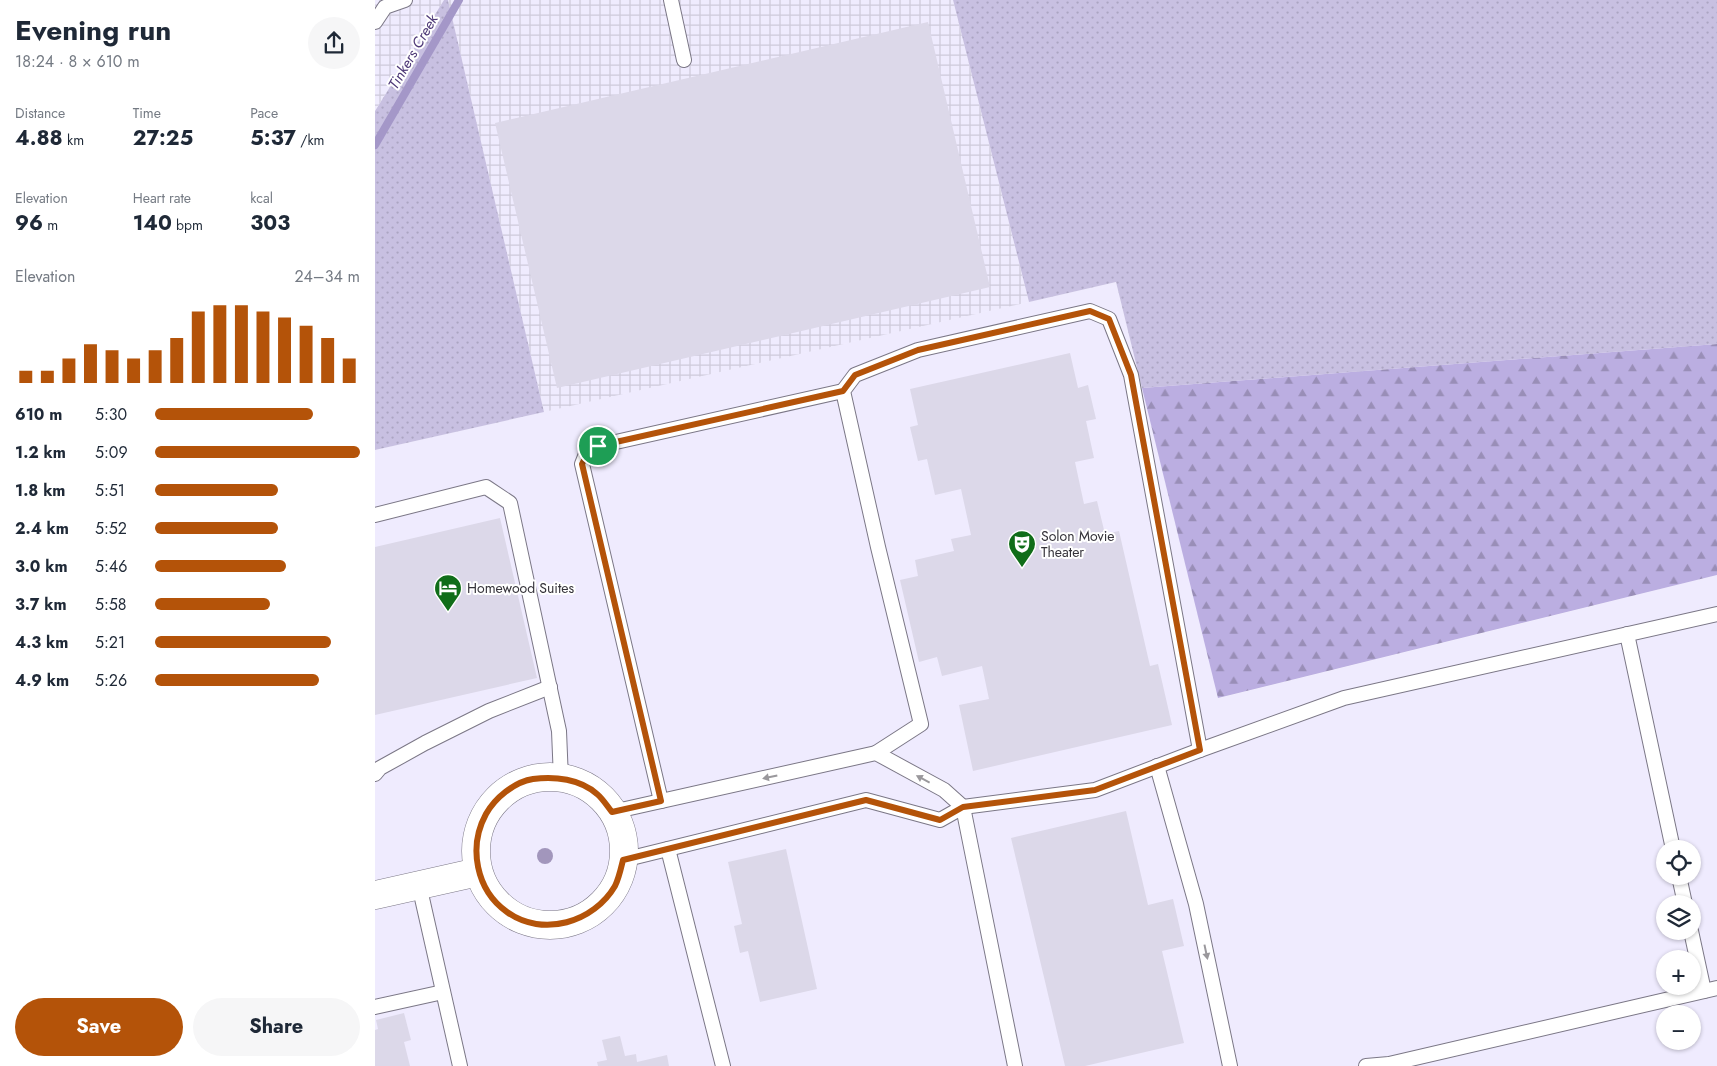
<!DOCTYPE html>
<meta charset="utf-8">
<style>
body{margin:0;font-family:Jost,sans-serif;background:#f6f6f7;color:#1f2937;height:100vh;display:flex;flex-direction:column;font-size:19px;white-space:nowrap}
*{box-sizing:border-box;margin:0}
p{font-size:16px;color:#747a83}
.icon{flex:none;width:28px;height:28px;fill:none;stroke:currentColor;stroke-width:2;stroke-linecap:round;stroke-linejoin:round}
.map{position:relative;flex:1;overflow:hidden}
.panel{display:flex;flex-direction:column;background:#fff;width:375px}
.panel>*{flex:none}
.tools{position:absolute;left:1281px;top:840px;display:grid;gap:10px}
.tools a{display:grid;place-items:center;width:45px;height:45px;border-radius:50%;background:#fff;box-shadow:0 1px 4px #0004;font-size:25px}
.pin{position:absolute;display:grid;place-items:center;width:42px;height:42px;color:#fff;margin:-21px;border:2px solid #fff;border-radius:50%;box-shadow:0 1px 5px #0007}
.round{display:grid;place-items:center;flex:none;width:52px;height:52px;border-radius:26px;background:#f6f6f7}
.head{display:flex;align-items:center;justify-content:space-between;height:85px;padding:0 15px}
h1{font-size:28px;font-weight:700;line-height:38px}
.metrics{display:grid;grid-template-columns:repeat(3,1fr);gap:8px;height:85px;padding:5px 15px}
.metrics div{display:grid;align-content:center}
.metrics b{font-size:21px;font-weight:700}
.metrics small{font-size:14px;font-weight:400}
.metrics p{font-size:14px}
.chart{height:140px;padding:10px 15px}
.chart p{display:flex;justify-content:space-between}
.chart svg{width:100%;height:90px;margin-top:5px;stroke:#b45309;stroke-width:6}
.button{display:flex;gap:10px;margin-top:auto;padding:10px 15px}
.button a{flex:1;height:58px;border-radius:30px;background:#b45309;color:#fff;font-size:20px;font-weight:700;line-height:58px;text-align:center}
.button a+a{background:#f6f6f7;color:#1f2937}
ul{padding:0 15px;list-style:none;font-size:16px}
li{display:grid;grid-template-columns:80px 60px 1fr;align-items:center;height:38px}
li i{height:12px;border-radius:6px;background:#b45309}
main{display:flex;flex:1;min-height:0}
.map>svg:first-child{display:block}
</style>
<main>
<section class="panel">
<div class="head"><div><h1>Evening run</h1><p>18:24 · 8 × 610 m</p></div><a class="round"><svg class="icon" aria-label="share" viewBox="0 0 24 24"><path d="M12 15V3M7 8l5-5 5 5M5 13v7h14v-7"/></svg></a></div>
<div class="metrics">
<div><p>Distance</p><b>4.88<small> km</small></b></div>
<div><p>Time</p><b>27:25</b></div>
<div><p>Pace</p><b>5:37<small> /km</small></b></div>
</div>
<div class="metrics">
<div><p>Elevation</p><b>96<small> m</small></b></div>
<div><p>Heart rate</p><b>140<small> bpm</small></b></div>
<div><p>kcal</p><b>303</b></div>
</div>
<div class="chart"><p><span>Elevation</span>24–34 m</p>
<svg viewBox="0 0 160 44" preserveAspectRatio="none"><path d="M5 44V38M15 44V38M25 44V32M35 44V25M45 44V28M55 44V32M65 44V28M75 44V22M85 44V9M95 44V6M105 44V6M115 44V9M125 44V12M135 44V16M145 44V22M155 44V32"/></svg>
</div>
<ul>
<li><b>610 m</b>5:30<i style="width:77%"></i></li>
<li><b>1.2 km</b>5:09<i style="width:100%"></i></li>
<li><b>1.8 km</b>5:51<i style="width:60%"></i></li>
<li><b>2.4 km</b>5:52<i style="width:60%"></i></li>
<li><b>3.0 km</b>5:46<i style="width:64%"></i></li>
<li><b>3.7 km</b>5:58<i style="width:56%"></i></li>
<li><b>4.3 km</b>5:21<i style="width:86%"></i></li>
<li><b>4.9 km</b>5:26<i style="width:80%"></i></li>
</ul>
<div class="button"><a>Save</a><a>Share</a></div>
</section>
<div class="map">
<svg width="1342" height="1066" viewBox="0 0 1342 1066">
<defs>
<pattern id="industrial-grid" width="8" height="8" patternUnits="userSpaceOnUse" patternTransform="scale(1.25)"><rect width="8" height="8" fill="#efebfe"/><path d="M0 4h8M4 0v8" fill="none" stroke="#cecada"/></pattern>
<pattern id="grass-dots" width="8" height="8" patternUnits="userSpaceOnUse" patternTransform="scale(1.25)"><rect width="8" height="8" fill="#c8c0e1"/><path d="M2 2h.1M6 6h.1" fill="none" stroke="#aca5c2" stroke-width="1.8" stroke-linecap="round"/></pattern>
<pattern id="forest-firs" width="22" height="20" patternUnits="userSpaceOnUse" patternTransform="scale(1.25)"><rect width="22" height="20" fill="#bbaee1"/><path d="M5 1l3.5 6h-7zM16 11l3.5 6h-7z" fill="#998eb7"/></pattern>
</defs>
<rect width="100%" height="100%" fill="#f8f6fd"/>
<path fill="#efebfe" fill-rule="evenodd" d="M741 282 844 698 1342 575V1066H0V450ZM1290 849H1318V876H1290ZM1290 904H1318V931H1290ZM1290 959H1318V986H1290ZM1290 1014H1318V1041H1290Z"/>
<g fill="url(#industrial-grid)">
<path d="M0 0H69L0 111Z"/>
<path d="M73 0H578L654 302 169 412Z"/>
</g>
<g fill="url(#grass-dots)">
<path d="M69 0H73L169 412 0 450V111Z"/>
<path d="M578 0H1342V344L767 388 741 282 654 302Z"/>
</g>
<path fill="url(#forest-firs)" d="M1342 344V575L843 698 767 388Z"/>
<g fill="none" stroke-linecap="round" stroke-linejoin="round">
<path stroke="#a497c8" stroke-width="8" d="M0 145 84 0"/>
</g>
<g fill="#dcd8e9">
<path d="M553 22 615 287 182 388 120 123Z"/>
<path d="M695 353 703 388 713 385 721 419 711 421 719 458 700 462 709 504 722 501 730 534 744 531 775 666 783 664 797 725 598 771 584 705 614 699 607 666 567 676 562 657 544 662 525 580 543 576 540 560 579 551 576 539 596 535 586 489 560 495 552 459 543 461 535 427 543 425 535 389Z"/>
<path d="M125 518 162 678 0 715V547Z"/>
<path d="M751 811 773 905 798 899 809 946 787 951 809 1043 710 1066H690L636 838Z"/>
<path d="M411 849 442 989 385 1002 373 951 365 953 359 926 367 924 353 862Z"/>
<path d="M29 1013 36 1040 29 1042 35 1066H0V1030L3 1029 1 1020Z"/>
<path d="M245 1036 250 1056 261 1054 262 1062 292 1055 294 1066H223L222 1062 232 1060 227 1040Z"/>
</g>
<g fill="none" stroke-linecap="round" stroke-linejoin="round">
<g stroke="#7b7786" stroke-width="16">
<g id="service">
<path d="M296 0 309 60"/>
<path d="M0 22 10 7 30 0"/>
<path d="M0 515 111 487 135 503 184 731 186 779"/>
<path d="M1252 634 1298 849"/>
<path d="M501 753 546 724 503 547 468 391 480 375 543 350 715 311 734 319 756 375 825 750"/>
<path d="M782 766 821 904 855 1066"/>
<path d="M0 774 5 768 50 743 114 711 175 687"/>
<path d="M286 801 207 464 211 454 223 446 468 391"/>
<path d="M237 812 501 753 569 790 588 807 640 1066"/>
<path d="M293 849 348 1066"/>
<path d="M248 860 491 800 565 820 588 807 720 790 825 750 969 698 1342 614"/>
<path d="M1304 876 1310 904"/>
<path d="M44 885 85 1066"/>
<path d="M1316 931 1329 991"/>
<path d="M0 1007 68 992"/>
<path d="M991 1066 1014 1064 1342 988"/>
</g>
</g>
<g stroke="#7b7786" stroke-width="29">
<g id="minor">
<circle cx="175" cy="851" r="74"/>
<path d="M0 895 103 872"/>
</g>
</g>
<use href="#service" stroke="#fff" stroke-width="14"/>
<use href="#minor" stroke="#fff" stroke-width="28"/>
</g>
<circle fill="#a296bc" cx="170" cy="856" r="8"/>
<defs><path id="oneway-solid" d="M-6-.8H1V-3.2L6.5 0L1 3.2V.8H-6Z" transform="scale(1.25)"/></defs>
<g fill="#9a989c">
<use href="#oneway-solid" transform="translate(395 777) rotate(168)"/>
<use href="#oneway-solid" transform="translate(548 779) rotate(-152)"/>
<use href="#oneway-solid" transform="translate(831 952) rotate(78)"/>
</g>
<g fill="none" stroke-linecap="round" stroke-linejoin="round">
<g stroke="#fff" stroke-width="10">
<path id="route" d="M715 311 734 319 756 375 825 750 720 790 588 807 565 820 491 800 248 860C246 868 244 878 240 886 219 922 168 938 132 912 101 890 93 847 111 814 120 798 139 782 158 779 180 776 205 779 222 794 228 799 232 806 237 812L286 801 207 464 212 454 223 446 468 391 480 375 543 350Z"/>
</g>
<use href="#route" stroke="#b45309" stroke-width="6"/>
</g>
<defs>
<g id="theatre-pin" transform="scale(1.4375)"><path d="M0 17L-7.5 6A9.5 9.5 0 1 1 7.5 6Z" fill="#106d19" stroke="#fff"/><path d="M-5-5.5Q0-4 5-5.5V0Q5 5 0 6Q-5 5-5 0ZM-3.3-2.5H-1v1.5H-3.3ZM1-2.5H3.3v1.5H1ZM-2.8 1Q0 5.5 2.8 1Z" fill="#fff"/></g>
<g id="hotel-pin" transform="scale(1.4375)"><path d="M0 17L-7.5 6A9.5 9.5 0 1 1 7.5 6Z" fill="#106d19" stroke="#fff"/><path d="M-6-4.5h1.5V1H6V5H4.5V3h-9V5H-6ZM-4 0a1.8 1.8 0 1 1 3.6 0ZM.5 0V-2.5h3Q6-2.5 6 0Z" fill="#fff"/></g>
</defs>
<g fill-rule="evenodd">
<use href="#theatre-pin" x="647" y="544"/>
<use href="#hotel-pin" x="73" y="588"/>
</g>
<g text-anchor="middle" stroke-width="4" stroke-linejoin="round" paint-order="stroke">
<g font-size="14" fill="#343239" stroke="#fff" text-anchor="start">
<text x="666" y="541">Solon Movie<tspan x="666" dy="16">Theater</tspan></text>
<text x="92" y="593">Homewood Suites</text>
</g>
<g font-size="15" font-style="italic" fill="#4f3a78" stroke="#fff">
<text transform="translate(38 52) rotate(-60)" y="5">Tinkers Creek</text>
</g>
</g>
</svg>
<div class="tools">
<a><svg class="icon" aria-label="locate" viewBox="0 0 24 24"><circle cx="12" cy="12" r="6"/><path d="M12 2v4M12 18v4M2 12h4M18 12h4"/></svg></a>
<a><svg class="icon" aria-label="layers" viewBox="0 0 24 24"><path d="M12 4l9 5-9 5-9-5zM3 14l9 5 9-5"/></svg></a>
<a>+</a>
<a>−</a>
</div>
<div class="pin" style="left:223px;top:446px;background:#1e9e55"><svg class="icon" aria-label="arrive" viewBox="0 0 24 24"><path d="M6 21V4h12l-3 4 3 4H6"/></svg></div>
</div>
</main>
